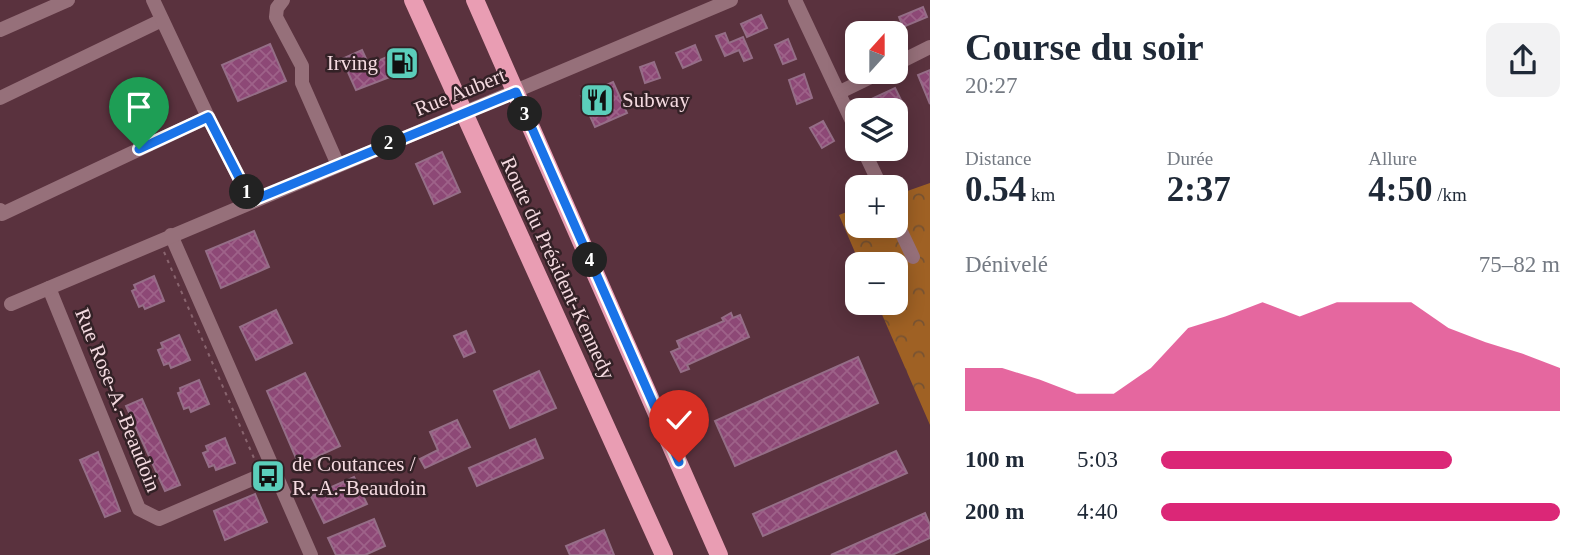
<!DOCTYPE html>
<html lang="fr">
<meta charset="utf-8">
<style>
body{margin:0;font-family:"Times New Roman",serif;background:#f2f2f3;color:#1f2937;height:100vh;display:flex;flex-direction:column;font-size:26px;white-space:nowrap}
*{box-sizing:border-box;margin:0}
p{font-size:23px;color:#747a83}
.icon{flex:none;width:38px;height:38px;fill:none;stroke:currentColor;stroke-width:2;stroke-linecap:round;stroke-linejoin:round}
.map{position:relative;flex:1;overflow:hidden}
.details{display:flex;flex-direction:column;background:#fff;width:665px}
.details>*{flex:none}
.needle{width:46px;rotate:21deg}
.fabs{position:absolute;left:845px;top:21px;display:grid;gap:14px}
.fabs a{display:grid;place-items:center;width:63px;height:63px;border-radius:14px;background:#fff;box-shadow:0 4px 18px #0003;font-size:35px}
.pin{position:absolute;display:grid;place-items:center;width:60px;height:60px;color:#fff;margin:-72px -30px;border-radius:50% 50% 50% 0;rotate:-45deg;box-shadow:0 0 7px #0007}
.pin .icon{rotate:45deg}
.km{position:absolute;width:35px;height:35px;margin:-18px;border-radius:50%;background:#222;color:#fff;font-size:19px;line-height:35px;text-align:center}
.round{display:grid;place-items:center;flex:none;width:74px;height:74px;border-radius:14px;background:#f2f2f3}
.overview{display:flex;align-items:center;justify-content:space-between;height:119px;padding:0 35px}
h1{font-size:38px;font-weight:600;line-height:52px}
.figures{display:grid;grid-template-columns:repeat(3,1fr);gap:10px;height:119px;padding:7px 35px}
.figures div{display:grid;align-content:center}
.figures b{font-size:35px;font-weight:600}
.figures small{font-size:19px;font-weight:400}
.figures p{font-size:19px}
.chart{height:196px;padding:14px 35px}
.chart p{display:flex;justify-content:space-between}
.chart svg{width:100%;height:126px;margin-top:7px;fill:#db2777;opacity:.7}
ul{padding:0 35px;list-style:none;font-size:23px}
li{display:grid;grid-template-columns:112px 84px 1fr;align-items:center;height:52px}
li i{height:18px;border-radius:9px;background:#db2777}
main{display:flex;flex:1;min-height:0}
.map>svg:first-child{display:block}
</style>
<main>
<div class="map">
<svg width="930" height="555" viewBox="0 0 930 555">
<defs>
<pattern id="forest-crowns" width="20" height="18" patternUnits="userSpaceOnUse" patternTransform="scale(1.75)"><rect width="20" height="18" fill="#9f6124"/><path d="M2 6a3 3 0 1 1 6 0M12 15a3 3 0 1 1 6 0" fill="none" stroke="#785332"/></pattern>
<pattern id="building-cross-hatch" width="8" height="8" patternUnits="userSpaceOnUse" patternTransform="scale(1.75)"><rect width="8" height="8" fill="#8d4876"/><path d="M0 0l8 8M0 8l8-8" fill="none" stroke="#9e6289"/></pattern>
</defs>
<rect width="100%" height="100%" fill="#5a323e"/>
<path fill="url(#forest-crowns)" d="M930 183V425L877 303H896V264H860L839 215 857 208 858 226H896V195Z"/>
<g fill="url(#building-cross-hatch)" stroke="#956e87" stroke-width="2">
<path d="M923 7 927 17 903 27 899 17Z"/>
<path d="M761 15 767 28 747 37 741 24Z"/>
<path d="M725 33 729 43 743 37 752 58 744 61 739 50 725 56 716 36Z"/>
<path d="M788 39 796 59 783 64 775 45Z"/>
<path d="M270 44 286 81 238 101 222 65Z"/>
<path d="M695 45 701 60 683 68 676 53Z"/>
<path d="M407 48 416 67 356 90 342 59 362 50 369 65Z"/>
<path d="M654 62 660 78 645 83 640 67Z"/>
<path d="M930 70V104L918 75Z"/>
<path d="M804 74 812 98 797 104 789 80Z"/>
<path d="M613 82 627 113 595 127 581 96Z"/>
<path d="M895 88 901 100 880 110H869L865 102Z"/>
<path d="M823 121 834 141 822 148 810 128Z"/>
<path d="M442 152 460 192 434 204 416 164Z"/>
<path d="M254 231 269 267 221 288 206 251Z"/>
<path d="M154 276 164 301 145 309 143 305 139 307 132 291 136 289 134 285Z"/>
<path d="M276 310 292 343 256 360 240 327Z"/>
<path d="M731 313 733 318 740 315 749 337 687 365 689 369 681 372 671 352 680 348 677 341 724 321 722 318Z"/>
<path d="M466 331 475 352 464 357 454 336Z"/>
<path d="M179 335 190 360 171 368 169 363 164 365 158 350 163 348 161 343Z"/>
<path d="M858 357 878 403 735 466 715 421Z"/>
<path d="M539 371 556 408 510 428 494 391Z"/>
<path d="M305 373 340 446 299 465 267 391Z"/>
<path d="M199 380 209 404 191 412 189 407 184 409 178 393 181 392 180 388Z"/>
<path d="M142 399 180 485 165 491 126 406Z"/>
<path d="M457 420 470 447 425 468 420 459 438 450 430 432Z"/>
<path d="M225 438 235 463 216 470 214 465 209 467 203 453 208 451 206 446Z"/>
<path d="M535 439 543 458 477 486 469 468Z"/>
<path d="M896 451 907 473 763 536 753 514Z"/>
<path d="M98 452 120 511 105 517 80 460Z"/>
<path d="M354 477 367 504 324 523 311 496Z"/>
<path d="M255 494 267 522 225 540 214 511Z"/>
<path d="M925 513 930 525V538L892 555H831Z"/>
<path d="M374 519 385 546 365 555H336L328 538Z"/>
<path d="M604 530 614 555H570L566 546Z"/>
</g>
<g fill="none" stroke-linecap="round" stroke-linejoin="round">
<path stroke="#89656f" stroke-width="2" stroke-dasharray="3.5 5" stroke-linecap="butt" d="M164 252 257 465"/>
<g stroke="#96707a" stroke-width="14">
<path d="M283 0 277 8 276 17 302 66V83L338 165"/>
<path d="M795 0 858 134"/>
<path d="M0 30 68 0"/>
<path d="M896 64 930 47"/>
<path d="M840 92 881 72"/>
<path d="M0 98 162 20"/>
<path d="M208 117 251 201"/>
<path d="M863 149 881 187"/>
<path d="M0 210 2 214 208 117 153 0"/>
<path d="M896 221 913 257"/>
<path d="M171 235 311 555"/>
<path d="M49 288 139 509 159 519 273 470"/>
<path d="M11 304 731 0"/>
</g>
<g stroke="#e99db3" stroke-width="18">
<path d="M413 0 664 555"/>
<path d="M475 0 719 555"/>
</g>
</g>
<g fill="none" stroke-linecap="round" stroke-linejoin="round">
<g stroke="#fff" stroke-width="14">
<path id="route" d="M139 149 208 117 251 201 516 92 679 462"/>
</g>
<use href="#route" stroke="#1a73e8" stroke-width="9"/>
</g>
<defs>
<g id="fuel-square" transform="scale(1.75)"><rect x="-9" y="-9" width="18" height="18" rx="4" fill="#5bcebb" stroke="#332126"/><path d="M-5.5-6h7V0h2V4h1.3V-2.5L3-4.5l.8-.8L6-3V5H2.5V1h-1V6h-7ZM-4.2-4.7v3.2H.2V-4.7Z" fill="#111"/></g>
<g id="restaurant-square" transform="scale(1.75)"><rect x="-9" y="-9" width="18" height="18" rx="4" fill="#5bcebb" stroke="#332126"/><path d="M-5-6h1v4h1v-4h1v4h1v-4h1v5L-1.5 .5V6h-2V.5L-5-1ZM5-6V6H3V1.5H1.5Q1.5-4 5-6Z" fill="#111"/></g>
<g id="bus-square" transform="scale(1.75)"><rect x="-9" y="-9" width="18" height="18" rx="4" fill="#5bcebb" stroke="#332126"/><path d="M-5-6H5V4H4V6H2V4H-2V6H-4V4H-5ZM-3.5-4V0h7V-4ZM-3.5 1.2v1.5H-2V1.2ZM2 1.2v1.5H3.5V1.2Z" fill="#111"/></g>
</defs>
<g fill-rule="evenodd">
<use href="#fuel-square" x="402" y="63"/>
<use href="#restaurant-square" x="597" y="100"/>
<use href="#bus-square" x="268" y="476"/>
</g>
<g text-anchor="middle" stroke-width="5" stroke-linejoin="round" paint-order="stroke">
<g font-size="21" fill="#f4dae0" stroke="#332126" text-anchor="start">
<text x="378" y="70" text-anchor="end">Irving</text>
<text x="622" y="107">Subway</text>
<text x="292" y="471">de Coutances /<tspan x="292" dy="24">R.-A.-Beaudoin</tspan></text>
</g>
<g font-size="21" fill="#f4dae0" stroke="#332126">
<text transform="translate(460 92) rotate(-22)" y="7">Rue Aubert</text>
<text transform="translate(558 268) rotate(65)" y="7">Route du Président-Kennedy</text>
<text transform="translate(118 400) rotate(68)" y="7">Rue Rose-A.-Beaudoin</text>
</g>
</g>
</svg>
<div class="fabs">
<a><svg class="needle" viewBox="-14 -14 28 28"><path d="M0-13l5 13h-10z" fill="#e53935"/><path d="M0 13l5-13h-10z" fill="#747a83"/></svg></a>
<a><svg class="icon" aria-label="layers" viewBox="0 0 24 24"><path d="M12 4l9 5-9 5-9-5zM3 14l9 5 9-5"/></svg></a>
<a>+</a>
<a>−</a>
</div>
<div class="pin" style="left:139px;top:149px;background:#1e9e55"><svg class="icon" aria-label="arrive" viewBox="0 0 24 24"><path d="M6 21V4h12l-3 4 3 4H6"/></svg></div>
<div class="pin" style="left:679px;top:462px;background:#d93025"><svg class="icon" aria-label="check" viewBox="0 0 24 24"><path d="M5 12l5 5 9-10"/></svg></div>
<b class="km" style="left:247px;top:192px">1</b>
<b class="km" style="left:389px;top:143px">2</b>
<b class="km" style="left:525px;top:114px">3</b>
<b class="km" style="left:590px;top:260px">4</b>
</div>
<section class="details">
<div class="overview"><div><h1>Course du soir</h1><p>20:27</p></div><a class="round"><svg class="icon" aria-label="share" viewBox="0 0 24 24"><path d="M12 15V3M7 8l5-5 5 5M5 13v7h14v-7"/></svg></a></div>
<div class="figures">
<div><p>Distance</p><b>0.54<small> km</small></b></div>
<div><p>Durée</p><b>2:37</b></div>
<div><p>Allure</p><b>4:50<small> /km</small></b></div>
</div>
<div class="chart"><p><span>Dénivelé</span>75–82 m</p>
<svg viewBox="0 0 160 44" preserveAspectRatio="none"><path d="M0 44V29L10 29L20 33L30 38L40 38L50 29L60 15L70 11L80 6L90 11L100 6L110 6L120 6L130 15L140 20L150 24L160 29V44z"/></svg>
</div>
<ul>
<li><b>100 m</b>5:03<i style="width:73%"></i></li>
<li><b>200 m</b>4:40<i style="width:100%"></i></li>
</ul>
</section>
</main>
